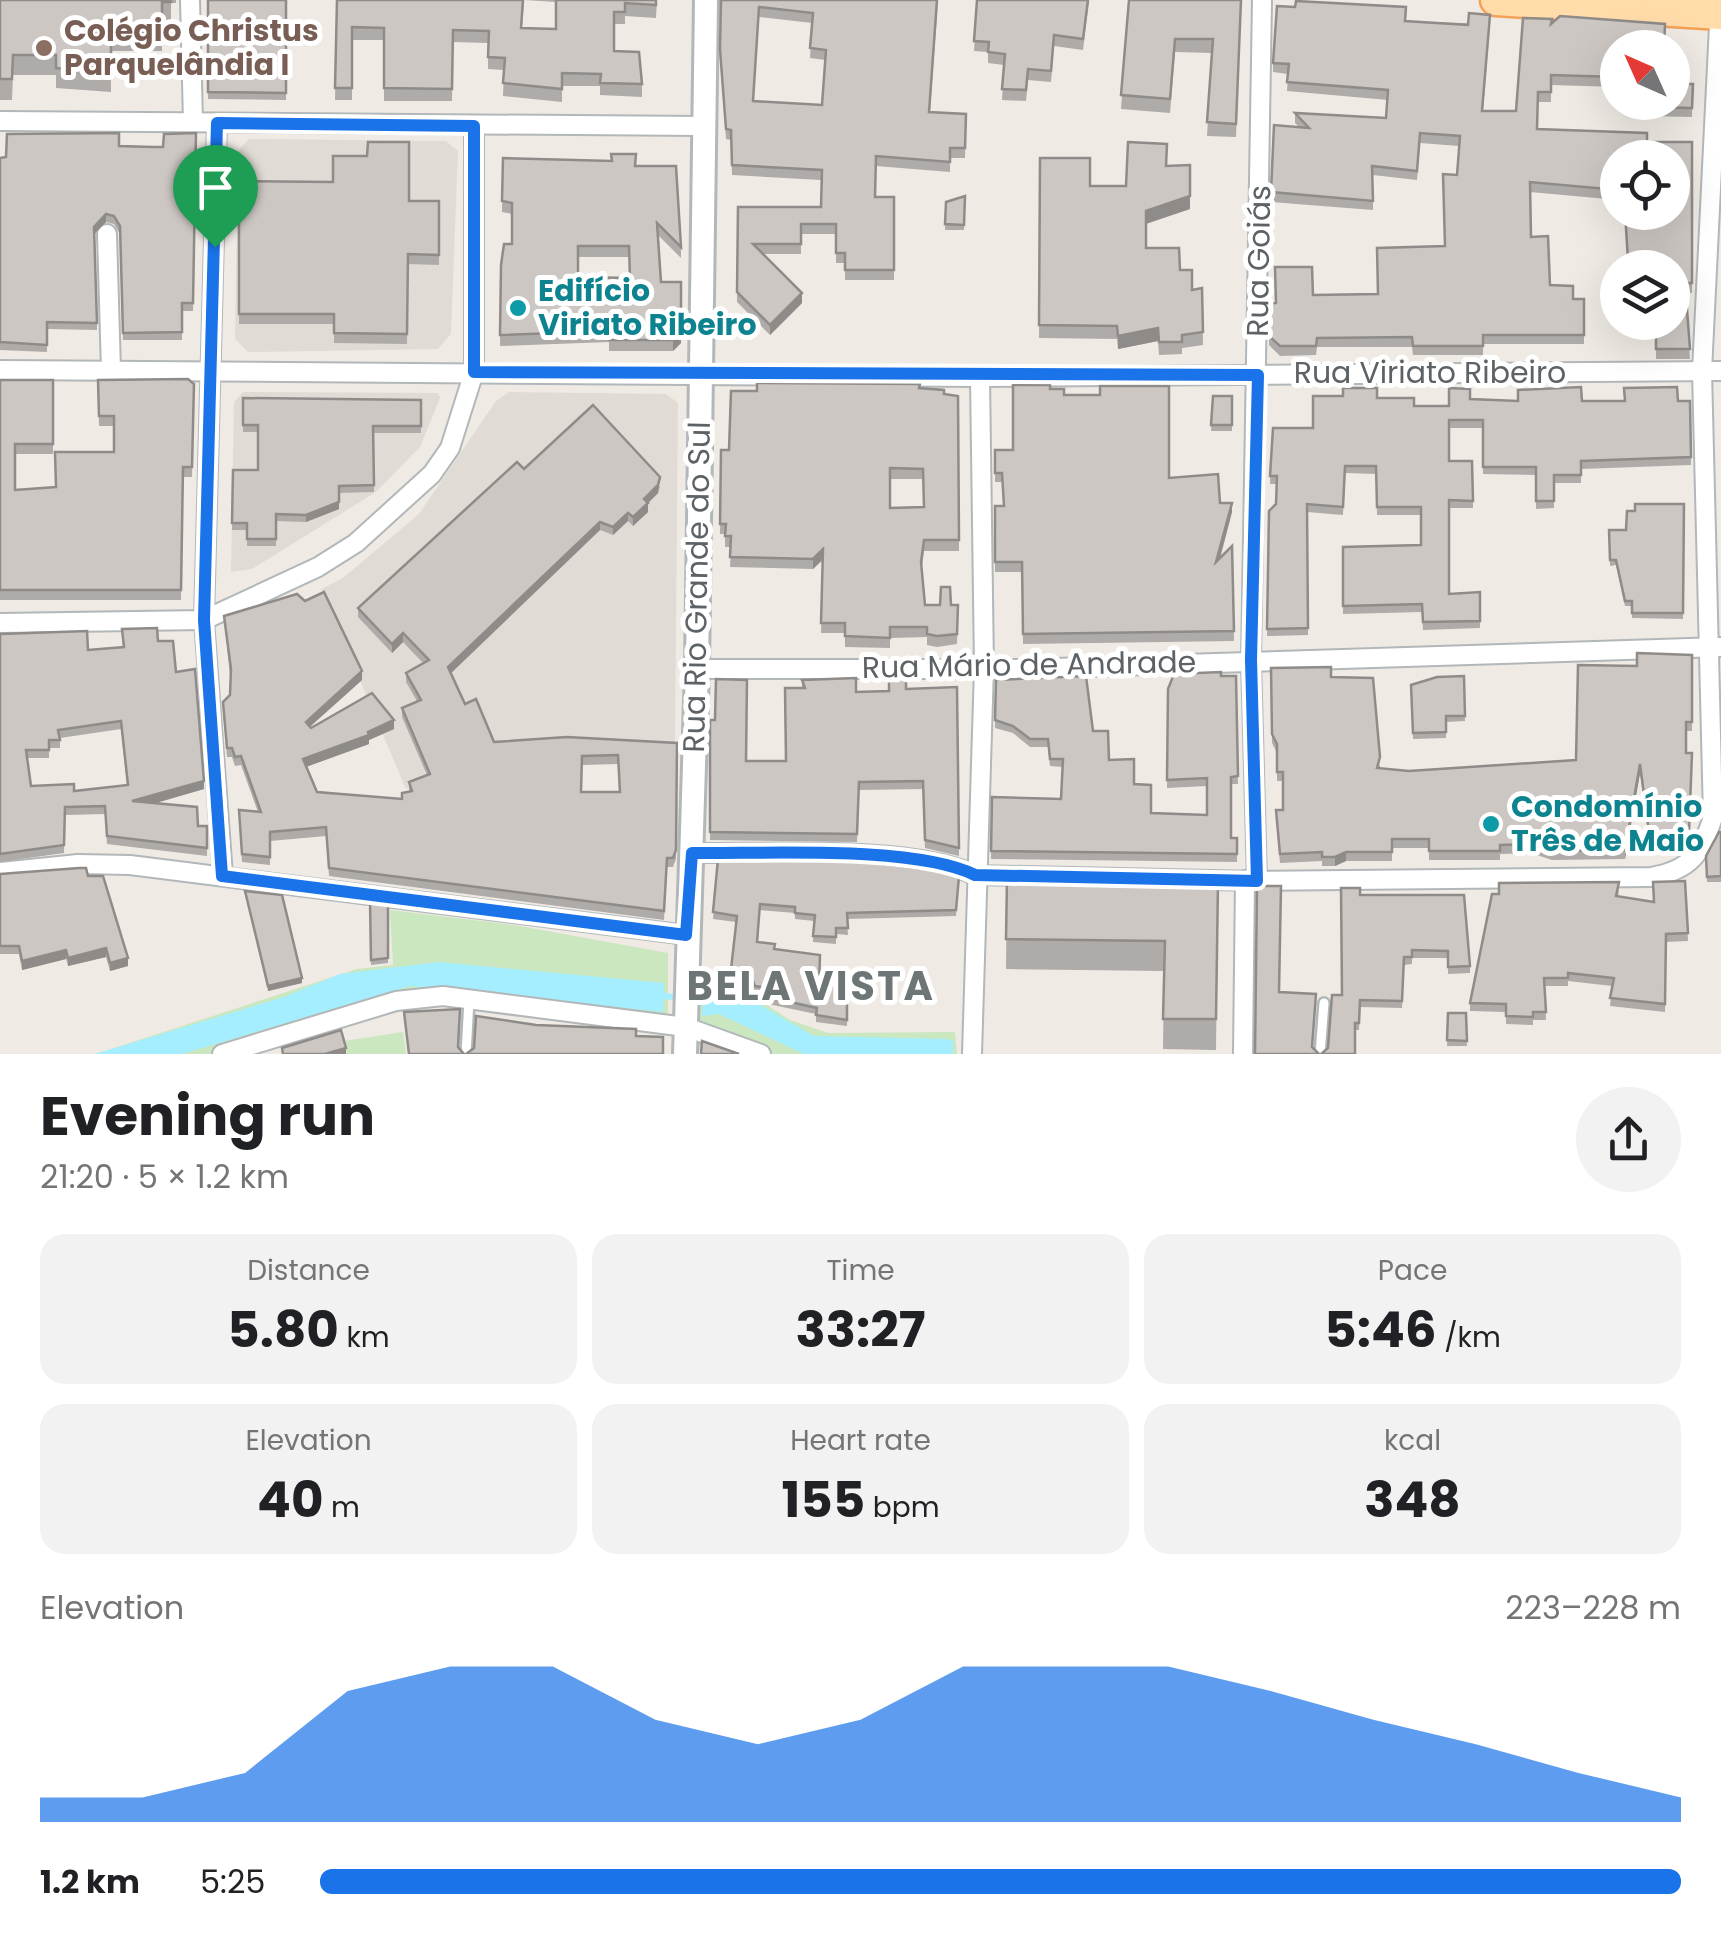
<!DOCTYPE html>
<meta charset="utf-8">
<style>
body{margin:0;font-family:Poppins,sans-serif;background:#f2f2f2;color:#202124;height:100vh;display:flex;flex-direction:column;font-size:38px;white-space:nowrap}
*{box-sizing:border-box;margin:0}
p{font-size:32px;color:#757577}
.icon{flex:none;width:55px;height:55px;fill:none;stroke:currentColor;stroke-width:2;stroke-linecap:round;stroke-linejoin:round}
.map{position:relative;height:1054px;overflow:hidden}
.sheet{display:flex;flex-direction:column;background:#fff;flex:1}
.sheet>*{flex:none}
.needle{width:65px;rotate:315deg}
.controls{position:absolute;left:1600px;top:30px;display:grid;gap:20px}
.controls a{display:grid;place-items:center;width:90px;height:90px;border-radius:50%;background:#fff;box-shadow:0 10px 40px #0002;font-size:50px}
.pin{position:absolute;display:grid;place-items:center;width:85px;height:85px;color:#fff;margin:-102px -42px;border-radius:50% 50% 50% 0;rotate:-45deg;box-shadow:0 0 10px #0007}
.pin .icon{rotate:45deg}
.round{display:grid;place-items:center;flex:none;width:105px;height:105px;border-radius:52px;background:#f2f2f2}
.summary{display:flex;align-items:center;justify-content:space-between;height:170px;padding:0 40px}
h1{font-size:55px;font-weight:700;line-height:75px}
.stats{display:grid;grid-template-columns:repeat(3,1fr);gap:15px;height:170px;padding:10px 40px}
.stats div{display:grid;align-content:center;border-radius:25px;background:#f2f2f2;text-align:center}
.stats b{font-size:50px;font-weight:700}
.stats small{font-size:28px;font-weight:400}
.stats p{font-size:28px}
.chart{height:280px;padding:20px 40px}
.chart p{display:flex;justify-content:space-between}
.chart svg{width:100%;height:180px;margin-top:10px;fill:#1a73e8;opacity:.7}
ul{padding:0 40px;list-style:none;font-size:32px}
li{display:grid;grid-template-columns:160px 120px 1fr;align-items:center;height:75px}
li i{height:25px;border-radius:12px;background:#1a73e8}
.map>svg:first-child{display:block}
</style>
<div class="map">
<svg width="1721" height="1054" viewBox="0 0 1721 1054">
<rect width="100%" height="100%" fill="#efeae4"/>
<g fill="#e1dbd5">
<path d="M249 139 446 141 458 151 451 334 438 349 248 352 235 339 238 151Z"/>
<path d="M243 392 438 393 440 398 420 447 376 492 252 569 231 572 234 402Z"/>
<path d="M509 392 666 394 678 403 675 745 511 743 406 789 321 589 343 578 419 514 496 401Z"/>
</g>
<g fill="#cae7c0">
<path d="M390 910 514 925 668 953V1025L432 997 222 1054H96L357 969 393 965Z"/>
<path d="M696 982 739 987 790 1020 828 1033 955 1032 957 1054H715L698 1049Z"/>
<path d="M403 1032 406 1054H345L344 1041Z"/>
</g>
<g fill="#a4eeff">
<path d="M439 962 664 983 663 1012 410 986 182 1054H95L284 997 340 974Z"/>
<path d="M704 988 743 995 814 1036 947 1039 953 1041V1054H804L719 1014 702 1016Z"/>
</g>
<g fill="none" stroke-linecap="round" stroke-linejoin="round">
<path stroke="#a4eeff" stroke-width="6" d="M656 994 707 1004"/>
<g stroke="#b2b7b9" stroke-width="14">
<g id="service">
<path d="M466 1054 469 1000"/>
<path d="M1320 1054 1324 1003"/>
</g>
</g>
<g stroke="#b2b7b9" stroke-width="22">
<g id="minor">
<path d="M190 0 193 122"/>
<path d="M0 121 702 126"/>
<path d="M217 123 204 620 223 876"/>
<path d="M107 234 111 370"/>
<path d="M0 370 980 377 1721 371"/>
<path d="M0 623 204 620 318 567 356 543 432 474 450 448 474 372V126"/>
<path d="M697 669H1023L1721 647"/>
<path d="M691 853C765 854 913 845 975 875L1257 881 1651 877C1691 870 1701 854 1713 817L1702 371 1720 5"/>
<path d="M0 872 78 864 130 865 687 935"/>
<path d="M1257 881 1251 660 1262 0"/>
<path d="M222 1054 396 1001 443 996 686 1027 761 1054"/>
<path d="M972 1054 984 668 980 377"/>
<path d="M1243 1054 1245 880"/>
</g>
</g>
<g stroke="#b2b7b9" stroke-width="28">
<path id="tertiary" d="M685 1054 697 669 706 0"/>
</g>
<g stroke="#f4a258" stroke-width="35">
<path id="primary" d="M1496 0 1721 14"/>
</g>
<use href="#service" stroke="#fff" stroke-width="9"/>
<use href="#minor" stroke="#fff" stroke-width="18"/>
<use href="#tertiary" stroke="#fff" stroke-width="22"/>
<use href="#primary" stroke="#ffdca9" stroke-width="30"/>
</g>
<g fill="#afaba8" fill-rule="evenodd">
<path d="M0 0H176V3H171V22H162V51H111V92L56 88V75H13L12 100H0Z"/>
<path d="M207 0H286V100L208 99Z"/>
<path d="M337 0H657L656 18 625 16V24H614V51L642 84V97L600 95V86H562V102L503 96 504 70 488 69V43L453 42 452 101H384V40H352V100H335ZM524 0 556 2V29L522 28Z"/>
<path d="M721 0H938L930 112 966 114 965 158H950V172L876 166 875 197H894V280H845V263H836V234H801V254H763L802 303 770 335 737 302 738 207H821V180L732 175 731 140 726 139 720 59ZM759 17 812 23 810 58 825 60 822 105 753 102Z"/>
<path d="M977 0H1089L1083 50 1054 46 1051 82 1028 80 1026 101 1002 100 1004 65 988 63V52L974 51Z"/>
<path d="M1129 0H1241L1236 137 1207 136 1212 53 1175 52 1170 113 1121 109Z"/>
<path d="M1405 21 1490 24 1483 111H1516L1551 24 1618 48V87L1551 85V102H1538L1537 129 1647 142H1692V293H1686L1690 359H1656V322L1672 268H1628L1625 212H1672L1618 158V200L1530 192 1531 237 1550 285 1573 299H1584V344H1483V355H1413L1412 347H1317L1316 355 1280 356 1269 345V304L1313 295 1378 294 1445 246 1457 175 1459 146 1420 143 1417 180 1373 175V210L1271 202 1274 125 1299 127 1295 123V113L1386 118 1388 100 1287 91 1288 74 1273 72V63Z"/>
<path d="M1693 84 1692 117 1646 116 1647 102Z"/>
<path d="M196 133 193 311H182V340H123L120 234 114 224 106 222 95 234 97 330 47 329V352L0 350V158L119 146 163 147Z"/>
<path d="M611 154 636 166 681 247V258L658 235 661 282H681V343L673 351H609V342L500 346 501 265 512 244V214L502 212 503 158 611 161ZM578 257H629L630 278 578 277Z"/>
<path d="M1040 158 1090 186H1126L1166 166 1190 209 1146 223V248L1180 270 1192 290 1202 288 1203 345 1182 348V354L1159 355 1158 341 1118 349 1117 339 1039 338Z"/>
<path d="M239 181 409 201H439V265L408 264 407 344 334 343V324H239Z"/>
<path d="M965 196 964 230H945L946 202Z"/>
<path d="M0 380H53V454H15V490L56 487 114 452V426H99L98 380 194 384 192 477H183L181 600H0Z"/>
<path d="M919 388 958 396 959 551H924L922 568 925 605H958L957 644 937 647 927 645V637L890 638V648L845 647V633H821L823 560 813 569 730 567 731 547H725V534H720L721 450H729ZM890 479H923L924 507 890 508Z"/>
<path d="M1050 389 1064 395 1169 478 1220 503 1232 512 1220 559 1232 546 1234 641 1023 644 1022 572H995V506H1004L1002 482H995V450H1013Z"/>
<path d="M1213 396H1232V431H1211Z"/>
<path d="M243 398 421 400V433H373L374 492 339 493V509L306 522 276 521V546H247V530H232L233 470H258V432H243Z"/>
<path d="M1377 398 1414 406H1449L1470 399 1518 401H1690L1691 465 1581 469V483H1554V508L1536 509V475L1483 474V428H1449V461L1473 501V508H1449V594L1480 592V628L1423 630 1422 612 1343 614V547L1421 545V515H1377L1376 474 1345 473 1343 515 1307 512 1308 635 1267 636 1269 511 1276 504 1277 484H1270L1273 428H1313Z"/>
<path d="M524 469 660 486 658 493 648 503V512L633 526 628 521 613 535 600 530 451 673 465 704 494 742 677 743 676 859 673 867H667L664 920 329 876 326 836 270 841V865L242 862 239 819 258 812 241 765 235 766 232 757H227L223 710 230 695V676L224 616 362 680 310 727 311 728 394 729 369 740V744L306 767 317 792 402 799 409 792V782L427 775 402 717V708L417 701 406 682V673L423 663 403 642 392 653 358 617V608ZM618 764 619 792H581L582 765Z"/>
<path d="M1684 504 1683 619 1632 618V606H1625L1616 565 1610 566 1609 530H1626L1635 511Z"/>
<path d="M122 629 158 641 176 672 204 789 154 803 198 826H207V856L107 844 105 814 65 815 64 853 0 862V634L88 650 123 647ZM121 729 127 785 74 791 31 786 27 758H49V748H60V738Z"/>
<path d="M1692 655V731H1686V753H1692L1689 842 1649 841 1640 773 1625 859 1552 860 1531 853 1500 854V860H1429V848H1392V861H1346L1335 866H1322V861L1280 863 1276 819 1283 810V781H1277V753L1272 743 1271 668 1331 677 1380 766V768L1409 771 1576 760 1637 666Z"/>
<path d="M1221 676H1236L1238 784H1231V838H1237V862L991 859 992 797 1061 799 1063 767 1050 766 1048 747H1030L1013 733 995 728 996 680 1093 731 1109 760 1134 784 1151 813 1207 815V786L1167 788 1168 689Z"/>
<path d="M1464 676 1465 721 1446 722V738L1413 739 1411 685Z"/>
<path d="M802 680 856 692 957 687 959 856 925 848 923 789 859 790 857 842 710 840V720H715L746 761H786L802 688Z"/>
<path d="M1721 832V882H1707L1706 856Z"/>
<path d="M718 859 959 876 956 916 847 919 848 935 836 934V944L813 942 814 921 795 919V913L760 910 758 942 774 949 820 986 847 988V1026L816 1022V1014L768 1004 769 995 755 993 752 985 730 984 736 922 713 919Z"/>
<path d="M0 874 128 966 110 971 106 957 68 966 66 959 22 970 19 954H0Z"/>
<path d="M1007 879 1218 882 1216 1050 1163 1049 1164 971 1006 969Z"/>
<path d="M1685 881 1688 941 1666 942 1665 1012 1610 1006 1612 986 1568 981V986H1544L1546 1020H1533V1025L1506 1024V1012L1470 1011V1003L1619 890 1618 896 1654 902Z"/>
<path d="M245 891 302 983 268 991Z"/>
<path d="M1360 895 1470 966V973L1448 974V958H1412V964L1404 965 1402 1008 1360 1007 1359 1030H1355L1328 1048 1342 995Z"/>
<path d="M370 902 388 904V963L371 965Z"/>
<path d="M1448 1013H1466L1467 1046H1447Z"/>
</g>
<g fill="#8f8b88">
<path d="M1190 196V209L1146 224V211Z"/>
<path d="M106 214V222L94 234V227Z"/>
<path d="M802 293V303L770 335V325Z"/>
<path d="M1158 328V341L1118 349V336Z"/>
<path d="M681 331V343L673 351V340Z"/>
<path d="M660 477 658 493 648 503V512L633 526V517L644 499Z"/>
<path d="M339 502V509L306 522V515Z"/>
<path d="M1232 503V512L1216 572V562Z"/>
<path d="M628 513V521L613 535V527Z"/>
<path d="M600 522V530L448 676V667Z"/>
<path d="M823 549V559L813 569V559Z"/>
<path d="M403 633V642L392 653V644Z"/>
<path d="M362 671V680L306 730V722Z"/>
<path d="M394 720V729L369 740V744L303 768V759Z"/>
<path d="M1640 764V773L1625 859V850Z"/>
<path d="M204 781V789L132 810V801Z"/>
<path d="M1346 852V861L1335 866V857Z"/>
<path d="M106 948V957L68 966V958Z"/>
<path d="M66 950V959L22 970V961Z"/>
<path d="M128 958V966L110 971V963Z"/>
<path d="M302 978V983L268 991V986Z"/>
<path d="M346 1048V1054H325Z"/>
</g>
<g fill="#ccc7c3" stroke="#8f8b88" stroke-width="2.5" fill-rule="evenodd">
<path d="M0 0H171V2H162V31H111V72L56 68V55H13L12 79H0Z"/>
<path d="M208 0H286V93L208 92Z"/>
<path d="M337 0H523L521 28 556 29V0H656V5L625 3V12H614V51L639 52 642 84 600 83 601 74 562 73V89L503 83 505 58 488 57 489 31 453 30 452 89 384 88V28L352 27V88H335Z"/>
<path d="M721 0H937L929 112 966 114 965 148H950V162L876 156 875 197H894V270H845V253H836V224H801V244H753L802 293 770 325 737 292 738 207H821L822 170 732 165 731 130 726 129 720 49ZM759 7 813 13 810 48 826 50 822 105 753 101Z"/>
<path d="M977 0H1088L1083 39 1054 35 1051 71 1028 69 1026 90 1002 89 1005 54 988 52 989 42 974 41Z"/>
<path d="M1129 0H1241L1236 124 1207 122 1213 39H1175L1170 99 1121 95Z"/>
<path d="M1296 1 1406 7 1405 21 1468 25 1469 13 1490 15 1482 111H1516L1523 18 1552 19 1551 24 1560 16 1665 24 1664 48H1618V77L1551 75V92H1538L1537 129 1647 133V142H1692V283H1685L1690 349H1656V322H1672V268H1656V260H1628L1625 212H1672V158H1618V190L1530 182 1531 237 1548 236 1550 285 1573 286V299H1584V335H1483V346H1413L1412 337 1317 338 1316 346H1280L1269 336V304L1276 303 1275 267H1312L1313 295 1378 294 1377 248 1445 246 1443 174 1457 175 1460 136 1420 133 1417 171 1372 166 1373 201 1271 192 1274 125 1309 128 1295 113 1386 118 1388 90 1287 82 1289 64 1273 63 1277 6 1295 7Z"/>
<path d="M1672 84H1693L1692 108 1646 107 1647 102H1672Z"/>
<path d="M119 133V146L153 147H163L164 134 196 133 193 303H182V332L123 333 120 226 114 216 106 214 94 227 97 323 47 322V345L0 342V158L6 157 7 134Z"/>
<path d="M368 142H409V201H439V255L408 254 407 334 334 333V314H239V181L333 182V156H367Z"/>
<path d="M1128 142 1167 144 1166 166 1190 165V196L1146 211V248H1179L1180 270H1192V290L1202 288 1203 332 1182 335V342H1159L1158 328 1118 336 1117 326 1039 325 1040 158H1090V186H1126Z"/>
<path d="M611 154H636L635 166H676L681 247 657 223 661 282H681V331L673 340H609V331L500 335 501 265 504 244H512V203L502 201 503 158 612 161ZM578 246H629L630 278 578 277Z"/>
<path d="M965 196 964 225 945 224 946 202Z"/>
<path d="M188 379 194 384 192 467H183L181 590H0V380H53V444H15V490L56 487 55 452H114V416H99L98 380Z"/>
<path d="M757 383 920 384 919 388 944 390V394L958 396 959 540H924L921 562 925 605H940L941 587H950L951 605H958L957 634 937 636 927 634V627H890V638L845 636V623H821L823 549 813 559 730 557 731 536H725L726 524H720L721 450H729L731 391H757ZM890 468 923 469 924 507 890 508Z"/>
<path d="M1013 385H1050V389H1064V395H1100V386H1169V478L1218 474 1220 503H1232L1216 562 1232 546 1234 631 1023 634 1022 562H995V506H1004L1002 473H995V450H1013Z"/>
<path d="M1581 387 1582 401H1625L1624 388 1677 387 1678 401H1690L1691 457 1581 461V475H1554V501H1536V467H1483V420H1449V461H1472L1473 501 1449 500V594L1480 592V621L1423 622 1422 604 1343 606V547L1421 545V507H1377L1376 466H1345L1343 507 1307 504 1308 628 1267 629 1269 511 1276 504 1277 476H1270L1273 428H1313V396H1343V388H1377V398H1414V406H1449V388L1470 389V399L1518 401V390Z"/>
<path d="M1213 396H1232V425H1211Z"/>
<path d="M243 398 421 400V426H373L374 485 339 486V502L306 515 276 514V539H247V523H232L233 470H258V425H243Z"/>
<path d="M593 405 660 477 658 485 644 499 648 503 633 517 628 513 613 527 600 522 448 667 465 704 476 699 494 742 567 737 677 743 676 850 673 858H667L664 911 329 868 326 827 270 832V857L242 854 239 810 261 812 241 756 235 757 232 748H227L223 702 230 695 231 669 224 616 297 594 305 601 324 592 362 671 306 722 311 728 372 693 394 720 368 732 369 735 303 759 317 792 402 799V793L412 791 409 782 430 774 402 708 421 700 406 673 429 660 403 633 392 644 358 608 517 462 524 469ZM618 755 620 792H581L582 756Z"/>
<path d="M1635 504H1684L1683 613H1632V601H1625L1616 560H1610L1609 530H1626L1627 511H1635Z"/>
<path d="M157 628 158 641H173L176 672 195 669 204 781 132 801 197 807 198 826H207V848L107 836 105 806 65 807 64 845 0 854V634L87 631 88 650 124 647 122 629ZM121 721 128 785 74 791V784L31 786 26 750H49V740H60L58 730Z"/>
<path d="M1637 653 1692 655V722H1686V753H1692L1689 833 1649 832 1640 764 1625 850 1552 851 1531 844 1500 845V851H1429V839H1392V852H1346L1335 857H1322V852L1280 854 1276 810H1283V772H1277V744L1272 734 1271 668 1331 667V677L1373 678 1380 757 1377 768 1409 771 1576 760 1578 665 1637 666Z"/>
<path d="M1221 672V676H1236L1238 776 1231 777V838H1237V854L991 851 992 797 1061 799 1063 759H1050L1048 739H1030L1013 726 995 720 996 680 1086 676 1093 731H1108L1109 760 1134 759V784L1151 785V813L1207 815V778L1167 780 1168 689 1174 674Z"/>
<path d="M1464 676 1465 716H1446V732L1413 733 1411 685 1437 677Z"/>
<path d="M889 677H906V689L957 687 959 848 925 840 923 781 859 782 857 834 710 832V720H715L716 679 747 680 746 761H786L785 688H805L802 680 856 678V692L889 691Z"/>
<path d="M1719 832H1721V876L1707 877 1706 856Z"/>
<path d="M718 859H837L945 871 959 876 956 910 847 913 848 928H836V937L813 936 815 915 795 913V907L760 904 757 942 775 944 774 949 820 955 819 986 847 988V1020L816 1015 817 1008 768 997 769 988 755 986 752 979 730 978 737 916 713 912Z"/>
<path d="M79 868H86L88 876H103L128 958 110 963 106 948 68 958 66 950 22 961 19 946H0V874Z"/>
<path d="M1007 879 1218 882 1216 1019H1163L1165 941 1006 939Z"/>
<path d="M1685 881 1688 933 1666 934 1665 1004 1610 998 1614 978 1568 973V978H1544L1546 1012H1533V1017L1506 1016V1004L1470 1003 1492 894H1499V883L1619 882 1616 896 1654 902 1653 882Z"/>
<path d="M1257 886H1281L1279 992 1316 994 1312 1047 1319 1054H1255Z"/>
<path d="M1341 888H1360V895H1464L1470 966 1448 967V951L1412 950V957H1404L1402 1001 1360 1000 1359 1023H1355V1054H1321L1328 1048 1332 995H1342Z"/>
<path d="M245 891 282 895 302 978 268 986Z"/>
<path d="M370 902 388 904V958L371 960Z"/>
<path d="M460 1009 458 1047 464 1054H409L404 1012Z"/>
<path d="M1448 1013H1466L1467 1041 1447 1040Z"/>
<path d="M476 1016 536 1025 636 1029V1036L663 1037V1054H466L474 1048Z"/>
<path d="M341 1030 346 1048 325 1054H283L282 1048Z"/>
<path d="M702 1041 739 1054H701Z"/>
</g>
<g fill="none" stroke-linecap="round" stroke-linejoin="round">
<g stroke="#fff" stroke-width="20">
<path id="route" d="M217 123 474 126V372L1258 375 1251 660 1257 881 975 875C914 845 764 854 692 853L686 935 222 876 204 620Z"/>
</g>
<use href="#route" stroke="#1a73e8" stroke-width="12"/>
</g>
<circle fill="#8d6e63" stroke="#fff" stroke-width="4" cx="44" cy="48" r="10"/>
<g fill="#0f9aa8" stroke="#fff" stroke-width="4">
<circle cx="518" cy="308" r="10"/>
<circle cx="1491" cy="824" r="10"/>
</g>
<g text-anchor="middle" stroke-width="10" stroke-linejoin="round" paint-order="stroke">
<g font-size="30" font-weight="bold" fill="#785e54" stroke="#fff" text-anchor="start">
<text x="64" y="41">Colégio Christus<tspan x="64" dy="34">Parquelândia I</tspan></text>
</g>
<g font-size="30" fill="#5c6265" stroke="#fff">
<text transform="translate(1259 261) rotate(-89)" y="10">Rua Goiás</text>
<text x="1430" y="383">Rua Viriato Ribeiro</text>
<text transform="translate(697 587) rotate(-89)" y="10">Rua Rio Grande do Sul</text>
<text transform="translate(1029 665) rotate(-1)" y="10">Rua Mário de Andrade</text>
</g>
<g font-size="30" font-weight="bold" fill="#0d838f" stroke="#fff" text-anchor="start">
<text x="538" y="301">Edifício<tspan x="538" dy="34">Viriato Ribeiro</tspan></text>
<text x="1511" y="817">Condomínio<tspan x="1511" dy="34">Três de Maio</tspan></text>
</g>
<g font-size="40" font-weight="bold" letter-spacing="2.5" fill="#6d7577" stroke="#fff">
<text x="811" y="1000">BELA VISTA</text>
</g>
</g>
</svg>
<div class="controls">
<a><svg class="needle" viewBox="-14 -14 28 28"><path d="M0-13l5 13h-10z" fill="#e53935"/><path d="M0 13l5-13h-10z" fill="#757577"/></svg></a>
<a><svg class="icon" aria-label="locate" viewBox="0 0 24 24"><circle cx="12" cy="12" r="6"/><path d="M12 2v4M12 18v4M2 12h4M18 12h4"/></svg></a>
<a><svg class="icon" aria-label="layers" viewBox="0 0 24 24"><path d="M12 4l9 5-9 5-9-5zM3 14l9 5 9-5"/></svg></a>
</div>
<div class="pin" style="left:215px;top:247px;background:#1e9e55"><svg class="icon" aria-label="arrive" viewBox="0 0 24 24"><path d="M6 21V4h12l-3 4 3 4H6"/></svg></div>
</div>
<section class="sheet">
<div class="summary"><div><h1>Evening run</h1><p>21:20 · 5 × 1.2 km</p></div><a class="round"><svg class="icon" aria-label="share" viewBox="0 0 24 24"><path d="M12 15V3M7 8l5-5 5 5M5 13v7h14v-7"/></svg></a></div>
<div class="stats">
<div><p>Distance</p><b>5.80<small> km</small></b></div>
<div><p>Time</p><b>33:27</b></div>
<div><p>Pace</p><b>5:46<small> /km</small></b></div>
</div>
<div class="stats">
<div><p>Elevation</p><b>40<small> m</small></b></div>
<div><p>Heart rate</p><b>155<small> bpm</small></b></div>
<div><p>kcal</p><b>348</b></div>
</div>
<div class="chart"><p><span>Elevation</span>223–228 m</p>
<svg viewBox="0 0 160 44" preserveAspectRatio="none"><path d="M0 44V38L10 38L20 32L30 12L40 6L50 6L60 19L70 25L80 19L90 6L100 6L110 6L120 12L130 19L140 25L150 32L160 38V44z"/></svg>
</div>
<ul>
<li><b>1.2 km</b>5:25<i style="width:100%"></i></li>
</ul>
</section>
